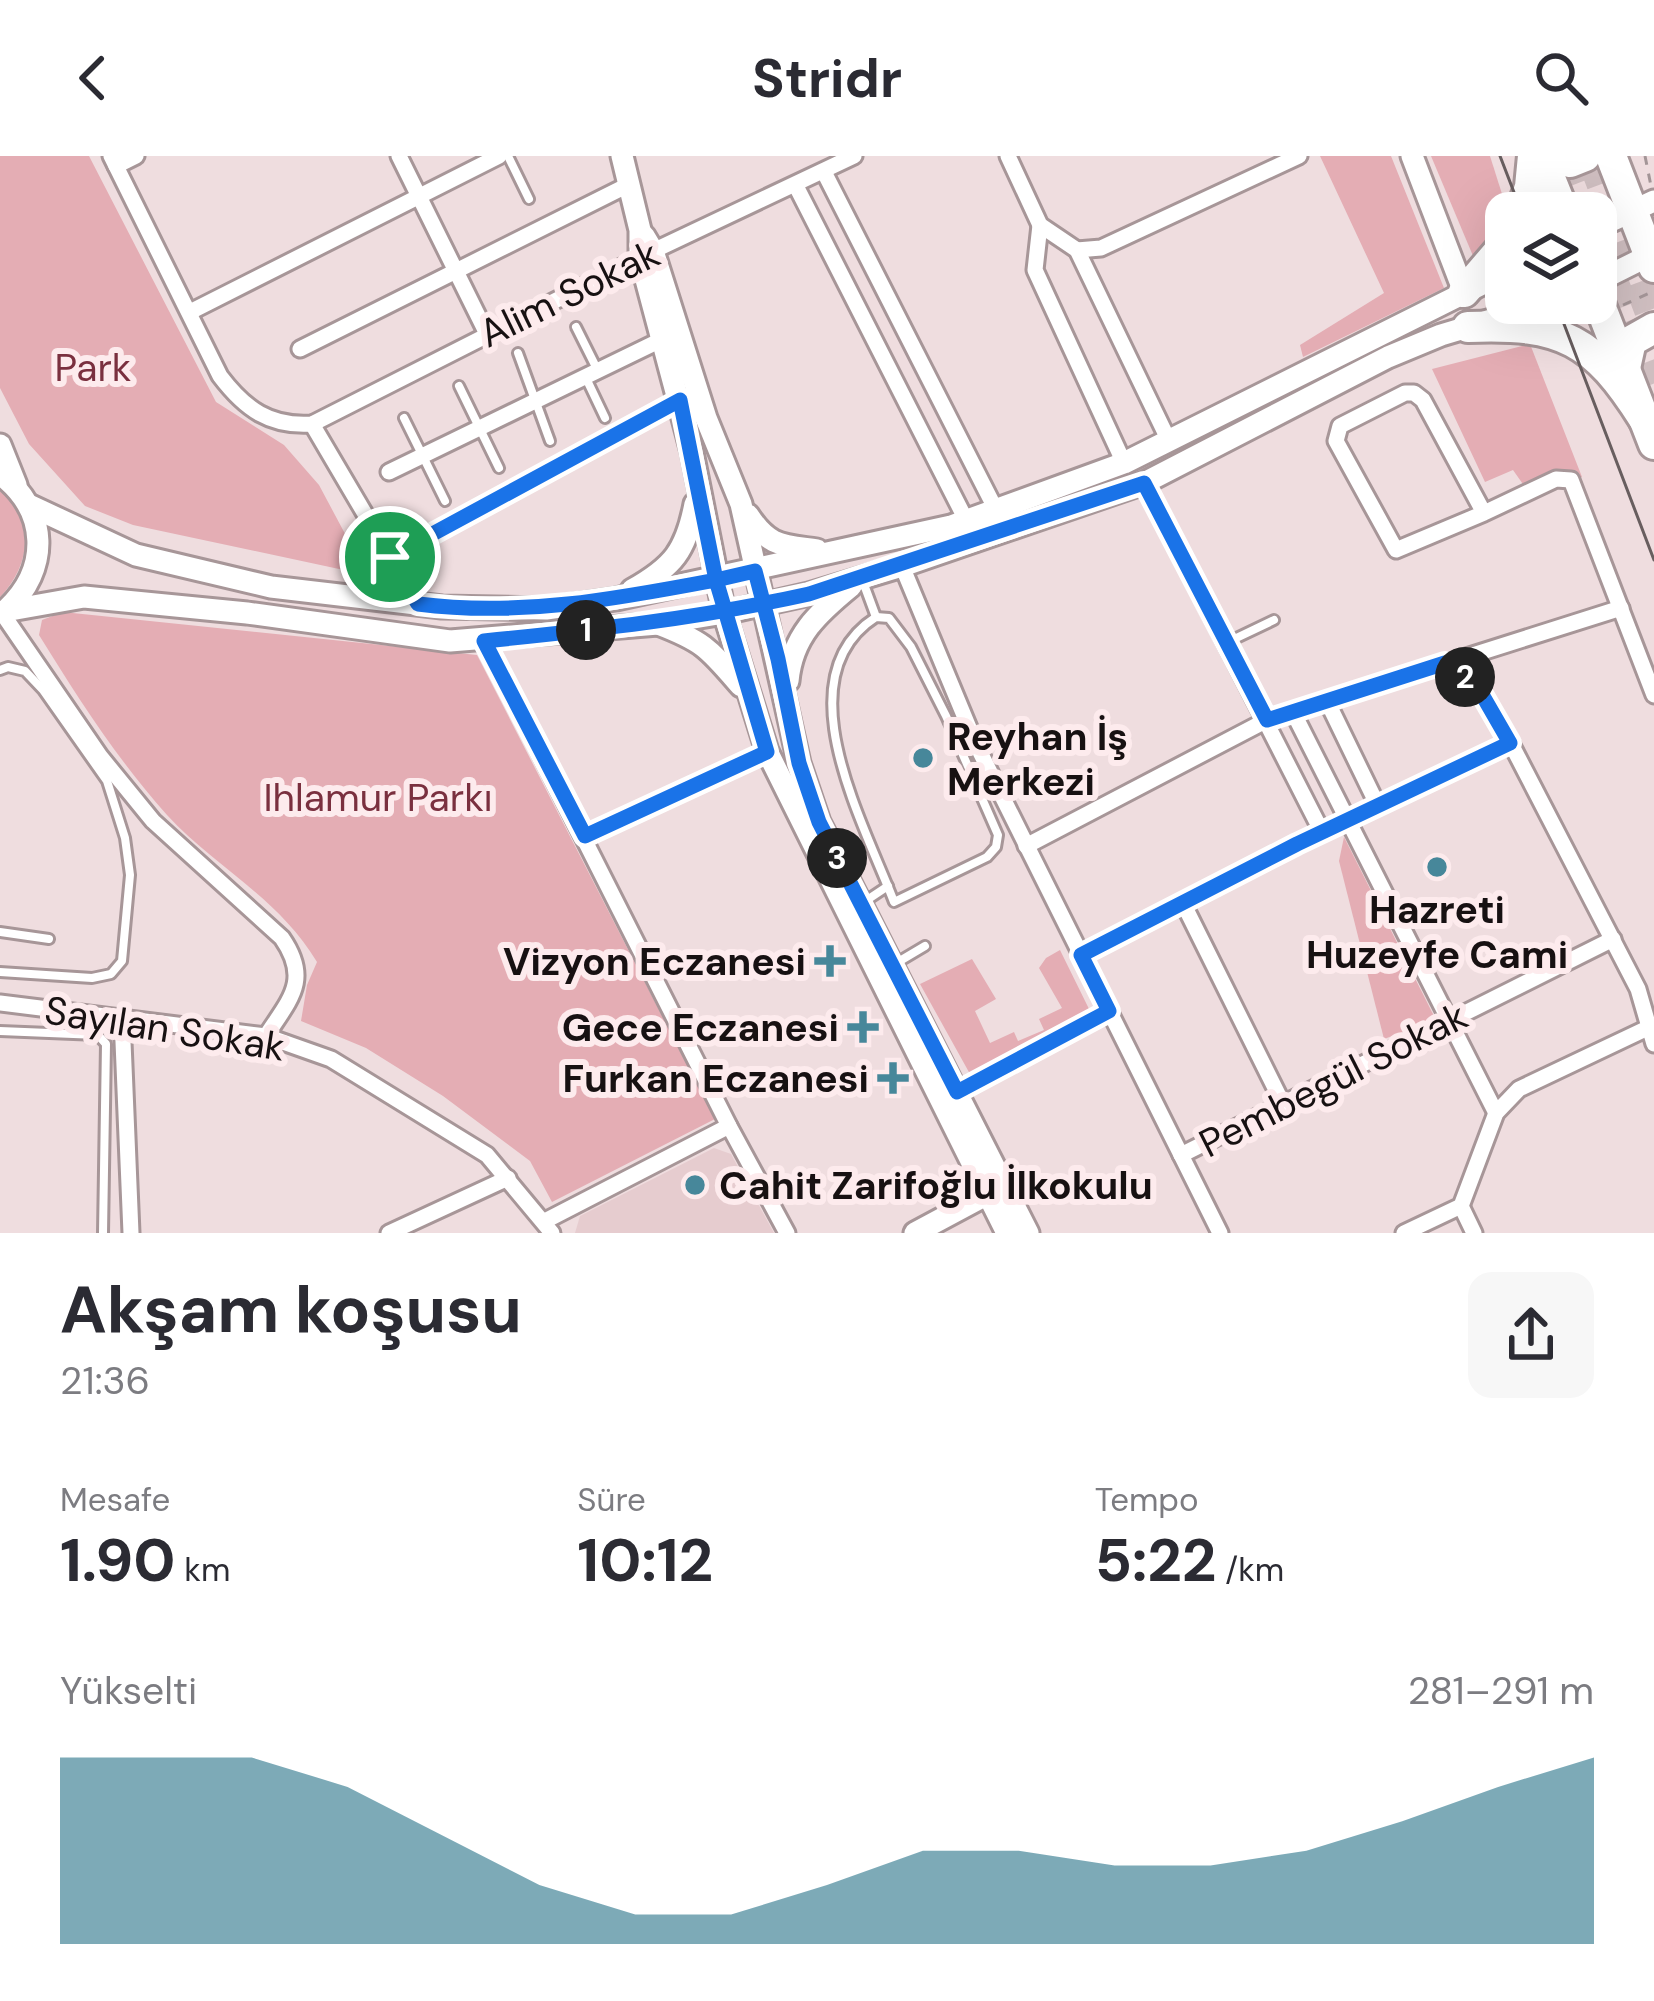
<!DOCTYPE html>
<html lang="tr">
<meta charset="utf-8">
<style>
body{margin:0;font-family:"DM Sans",sans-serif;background:#f7f7f7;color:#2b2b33;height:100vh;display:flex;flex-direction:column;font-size:45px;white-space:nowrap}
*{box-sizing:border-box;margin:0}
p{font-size:39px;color:#7c7c81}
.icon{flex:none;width:66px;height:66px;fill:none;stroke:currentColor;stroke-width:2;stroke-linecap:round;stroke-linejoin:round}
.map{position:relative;height:1077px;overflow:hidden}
.panel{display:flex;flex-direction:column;background:#fff;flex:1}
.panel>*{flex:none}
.buttons{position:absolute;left:1485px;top:36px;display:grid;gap:24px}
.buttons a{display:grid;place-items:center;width:132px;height:132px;border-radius:24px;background:#fff;box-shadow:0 12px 48px #0002;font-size:60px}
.pin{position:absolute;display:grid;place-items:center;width:102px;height:102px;color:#fff;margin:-51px;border:6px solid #fff;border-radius:50%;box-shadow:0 3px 12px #0007}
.km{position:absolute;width:60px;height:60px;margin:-30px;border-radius:50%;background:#222;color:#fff;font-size:33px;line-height:60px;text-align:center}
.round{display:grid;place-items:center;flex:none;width:126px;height:126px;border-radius:24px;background:#f7f7f7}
.headline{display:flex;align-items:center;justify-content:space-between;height:204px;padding:0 60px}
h1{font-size:66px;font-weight:700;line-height:90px}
.metrics{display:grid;grid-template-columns:repeat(3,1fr);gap:18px;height:204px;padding:12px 60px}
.metrics div{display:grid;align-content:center}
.metrics b{font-size:60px;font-weight:700}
.metrics small{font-size:33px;font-weight:400}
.metrics p{font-size:33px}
.chart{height:336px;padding:24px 60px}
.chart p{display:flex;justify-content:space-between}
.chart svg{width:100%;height:216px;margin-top:12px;fill:#47879a;opacity:.7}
header{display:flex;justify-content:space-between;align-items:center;height:156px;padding:0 60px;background:#fff;font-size:54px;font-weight:700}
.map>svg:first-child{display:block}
</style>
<header><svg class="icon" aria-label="back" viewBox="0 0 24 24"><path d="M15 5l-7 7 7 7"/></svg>Stridr<svg class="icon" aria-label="search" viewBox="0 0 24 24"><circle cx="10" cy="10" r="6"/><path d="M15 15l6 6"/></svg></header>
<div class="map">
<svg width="1654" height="1077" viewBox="0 0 1654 1077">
<rect width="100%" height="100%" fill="#efdddf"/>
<path fill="#e6cccf" d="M714 992 731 998 774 1077H575L580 1060Z"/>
<g fill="#e4adb4">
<path d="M0 0H89L216 246 284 289 319 329 367 419 133 369 85 350 29 288 0 232Z"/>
<path d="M1320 0H1391L1444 132 1303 201 1300 189 1384 137Z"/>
<path d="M1431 0H1490L1508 57 1482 107H1476Z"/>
<path d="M1530 188 1582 321 1534 344 1513 314 1485 326 1432 213Z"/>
<path d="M0 335C37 364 30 410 0 441Z"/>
<path d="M63 456 477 499 715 963 552 1046 530 1005 443 940 366 892 301 865 307 829 317 806C278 741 216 712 167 659 117 603 78 542 39 479L42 464Z"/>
<path d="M1344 681 1436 864 1384 883 1339 705Z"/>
<path d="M1060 794 1090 855 970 918 920 828 972 803 996 843 975 855 990 887 1014 876 1018 885 1044 874 1039 863 1062 852 1039 812 1046 802Z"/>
</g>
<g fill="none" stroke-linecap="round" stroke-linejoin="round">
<g stroke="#cfbec0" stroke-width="30" stroke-dasharray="30 15" stroke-linecap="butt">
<path d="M1565 0 1587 57"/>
<path d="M1591 0 1654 167"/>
<path d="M1596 81 1653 228"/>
</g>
<g stroke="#a79698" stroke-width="14">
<g id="lane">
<path d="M508 0 529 43"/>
<path d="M576 171 597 213"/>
<path d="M518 197 550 285"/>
<path d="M585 220 605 262"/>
<path d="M459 230 499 312"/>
<path d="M404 262 445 345"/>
<path d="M862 423 876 461"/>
<path d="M876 461 889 462 911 491 946 560 998 679 996 691 987 701 894 746C864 667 782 521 876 461Z"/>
<path d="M1228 486 1274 464"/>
<path d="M0 514 8 511 25 515 43 534 107 625 125 682 130 719 122 805 111 818 92 822 0 816"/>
<path d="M864 746 888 730"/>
<path d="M0 776 49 783"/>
<path d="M893 809 925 790"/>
<path d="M0 875 98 879 106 888 103 1077"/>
</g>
</g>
<g stroke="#a79698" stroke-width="21">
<g id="street">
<path d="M111 0 220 220C245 253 270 271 312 268L653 95 854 0"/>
<path d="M399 0 487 178"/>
<path d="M1008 0 1040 69 1077 94 1169 285"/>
<path d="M116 10 136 0"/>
<path d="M824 16 996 354"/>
<path d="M796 30 966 364"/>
<path d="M1040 69 1035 114 1124 307"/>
<path d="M1077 94 1101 92 1299 0"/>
<path d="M190 156 499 0"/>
<path d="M300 193 628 29"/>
<path d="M312 268 418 448"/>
<path d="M389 316 665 182"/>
<path d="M1144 327 1322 676"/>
<path d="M1484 357 1396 394 1336 285 1340 270 1405 237H1414L1423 244 1484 357 1556 323 1571 324 1654 539"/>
<path d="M390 401 680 244"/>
<path d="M902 410 975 586 1220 1077"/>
<path d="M2 457 100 600 153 665 282 782C311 824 290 843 266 880"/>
<path d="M484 485 729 970 787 1077"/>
<path d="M1445 507 1476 528 1507 580 1638 833 1654 888"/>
<path d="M1327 545 1378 650"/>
<path d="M1293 556 1496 957"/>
<path d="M585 680 767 595"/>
<path d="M1026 690 1267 564 1621 452"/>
<path d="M1183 747 1283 948"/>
<path d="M1081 799 1296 688 1511 587"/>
<path d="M0 847 266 880 331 903 487 999 552 1077"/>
<path d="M122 862 131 1077"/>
<path d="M957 936 1109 855"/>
<path d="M1181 999 1613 783"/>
<path d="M1461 1050 1474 1077"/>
<path d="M545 1065 729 970"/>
<path d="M389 1077 508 1022"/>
<path d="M1404 1077 1461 1050 1496 957 1519 933 1654 869"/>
</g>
</g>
<g stroke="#a79698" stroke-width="27">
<g id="secondary">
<path d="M622 0 640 74V101L692 296 724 457 767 595 1007 1077"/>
<path d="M1412 0 1464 136"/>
<path d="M1596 72 1654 45"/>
<path d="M644 80 653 95 706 262 741 348 799 607 819 666 1028 1077"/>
<path d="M1596 126 1654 97"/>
<path d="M0 289 16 329"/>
<path d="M0 318C49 355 50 413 6 454"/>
<path d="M31 350 136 399 271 431 442 451 546 453 616 443 951 370 1124 307 1506 116"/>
<path d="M748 359C769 391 782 389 817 394"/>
<path d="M632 434C673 411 686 395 695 348"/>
<path d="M5 455 84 441 247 457 450 485 658 468 724 457 809 438 902 410 1144 327 1388 201 1441 179 1548 147"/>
<path d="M658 468C705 486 709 493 741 530"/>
<path d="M788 525C792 480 818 457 851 430"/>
<path d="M915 1077 999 1032"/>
</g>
</g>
<g stroke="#a79698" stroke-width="36">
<g id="highway">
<path d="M1541 0 1564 57"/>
<path d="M1547 0 1570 6 1585 0"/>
<path d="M1611 0 1654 111"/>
<path d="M1521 57 1530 31 1533 0"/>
<path d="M1464 136 1506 87"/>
<path d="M1596 139 1654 288"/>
<path d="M1468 171C1563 167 1594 184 1644 263"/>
<path d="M1625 212 1631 185 1654 172"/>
</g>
</g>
<g stroke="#a39597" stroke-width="3" stroke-dasharray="9 9" stroke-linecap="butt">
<path d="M1645 0 1651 30"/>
<path d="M1585 54 1604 45"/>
<path d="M1623 149 1654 135"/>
</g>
<use href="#lane" stroke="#fff" stroke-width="8"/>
<use href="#street" stroke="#fff" stroke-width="15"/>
<use href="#secondary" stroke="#fff" stroke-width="21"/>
<use href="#highway" stroke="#fff" stroke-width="30"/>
<g stroke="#685e5f" stroke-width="3">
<path d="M1500 0 1522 57"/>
<path d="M1556 147 1654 404"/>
</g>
</g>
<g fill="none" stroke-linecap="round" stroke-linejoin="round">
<g stroke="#fff" stroke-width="24">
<path id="route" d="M390 401 418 448C520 461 616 443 716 424L767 596 585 680 484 485C594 474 701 462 809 438L1144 327 1267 564 1445 507 1476 528 1510 587 1297 688 1081 799 1109 855 957 936 819 666 799 607 778 503 755 415 716 424 680 244 390 401"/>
</g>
<use href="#route" stroke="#1a73e8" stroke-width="15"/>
</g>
<g fill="#47879a" stroke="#fdebed" stroke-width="4.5">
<circle cx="923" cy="602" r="12"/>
<circle cx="1437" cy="711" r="12"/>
<path d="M824 787h12v12h12v12h-12v12h-12v-12h-12v-12h12z"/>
<path d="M857 853h12v12h12v12h-12v12h-12v-12h-12v-12h12z"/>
<path d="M887 904h12v12h12v12h-12v12h-12v-12h-12v-12h12z"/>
<circle cx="695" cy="1029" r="12"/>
</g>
<g text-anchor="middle" stroke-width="12" stroke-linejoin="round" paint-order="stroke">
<g font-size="39" fill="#171112" stroke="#fdebed">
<text transform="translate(569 137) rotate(-26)" y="14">Alim Sokak</text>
<text transform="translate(165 872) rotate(9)" y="14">Sayılan Sokak</text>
<text transform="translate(1333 923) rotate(-27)" y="14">Pembegül Sokak</text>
</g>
<g font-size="39" fill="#7a303f" stroke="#fdebed">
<text x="93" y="225">Park</text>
<text x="378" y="655">Ihlamur Parkı</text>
</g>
<g font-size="39" font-weight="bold" fill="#171112" stroke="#fdebed" text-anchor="end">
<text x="947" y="594" text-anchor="start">Reyhan İş<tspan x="947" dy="45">Merkezi</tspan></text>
<text x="1437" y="767" text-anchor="middle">Hazreti<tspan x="1437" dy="45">Huzeyfe Cami</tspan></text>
<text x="806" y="819">Vizyon Eczanesi</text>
<text x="839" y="885">Gece Eczanesi</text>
<text x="869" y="936">Furkan Eczanesi</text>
<text x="719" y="1043" text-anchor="start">Cahit Zarifoğlu İlkokulu</text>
</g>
</g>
</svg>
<div class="buttons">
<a><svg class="icon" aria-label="layers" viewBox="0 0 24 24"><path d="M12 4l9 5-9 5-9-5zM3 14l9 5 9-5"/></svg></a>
</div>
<div class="pin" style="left:390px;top:401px;background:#1e9e55"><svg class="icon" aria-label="arrive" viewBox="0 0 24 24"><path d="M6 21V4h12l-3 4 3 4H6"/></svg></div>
<b class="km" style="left:586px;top:474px">1</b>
<b class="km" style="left:1465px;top:521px">2</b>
<b class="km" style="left:837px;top:702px">3</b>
</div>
<section class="panel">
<div class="headline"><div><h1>Akşam koşusu</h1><p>21:36</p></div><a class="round"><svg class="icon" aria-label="share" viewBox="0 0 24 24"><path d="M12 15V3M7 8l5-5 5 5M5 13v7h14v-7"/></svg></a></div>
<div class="metrics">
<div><p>Mesafe</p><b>1.90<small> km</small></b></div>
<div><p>Süre</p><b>10:12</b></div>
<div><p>Tempo</p><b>5:22<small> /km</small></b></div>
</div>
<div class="chart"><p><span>Yükselti</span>281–291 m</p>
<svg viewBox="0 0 160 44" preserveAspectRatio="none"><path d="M0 44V6L10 6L20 6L30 12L40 22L50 32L60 38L70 38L80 32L90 25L100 25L110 28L120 28L130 25L140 19L150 12L160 6V44z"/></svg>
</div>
</section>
